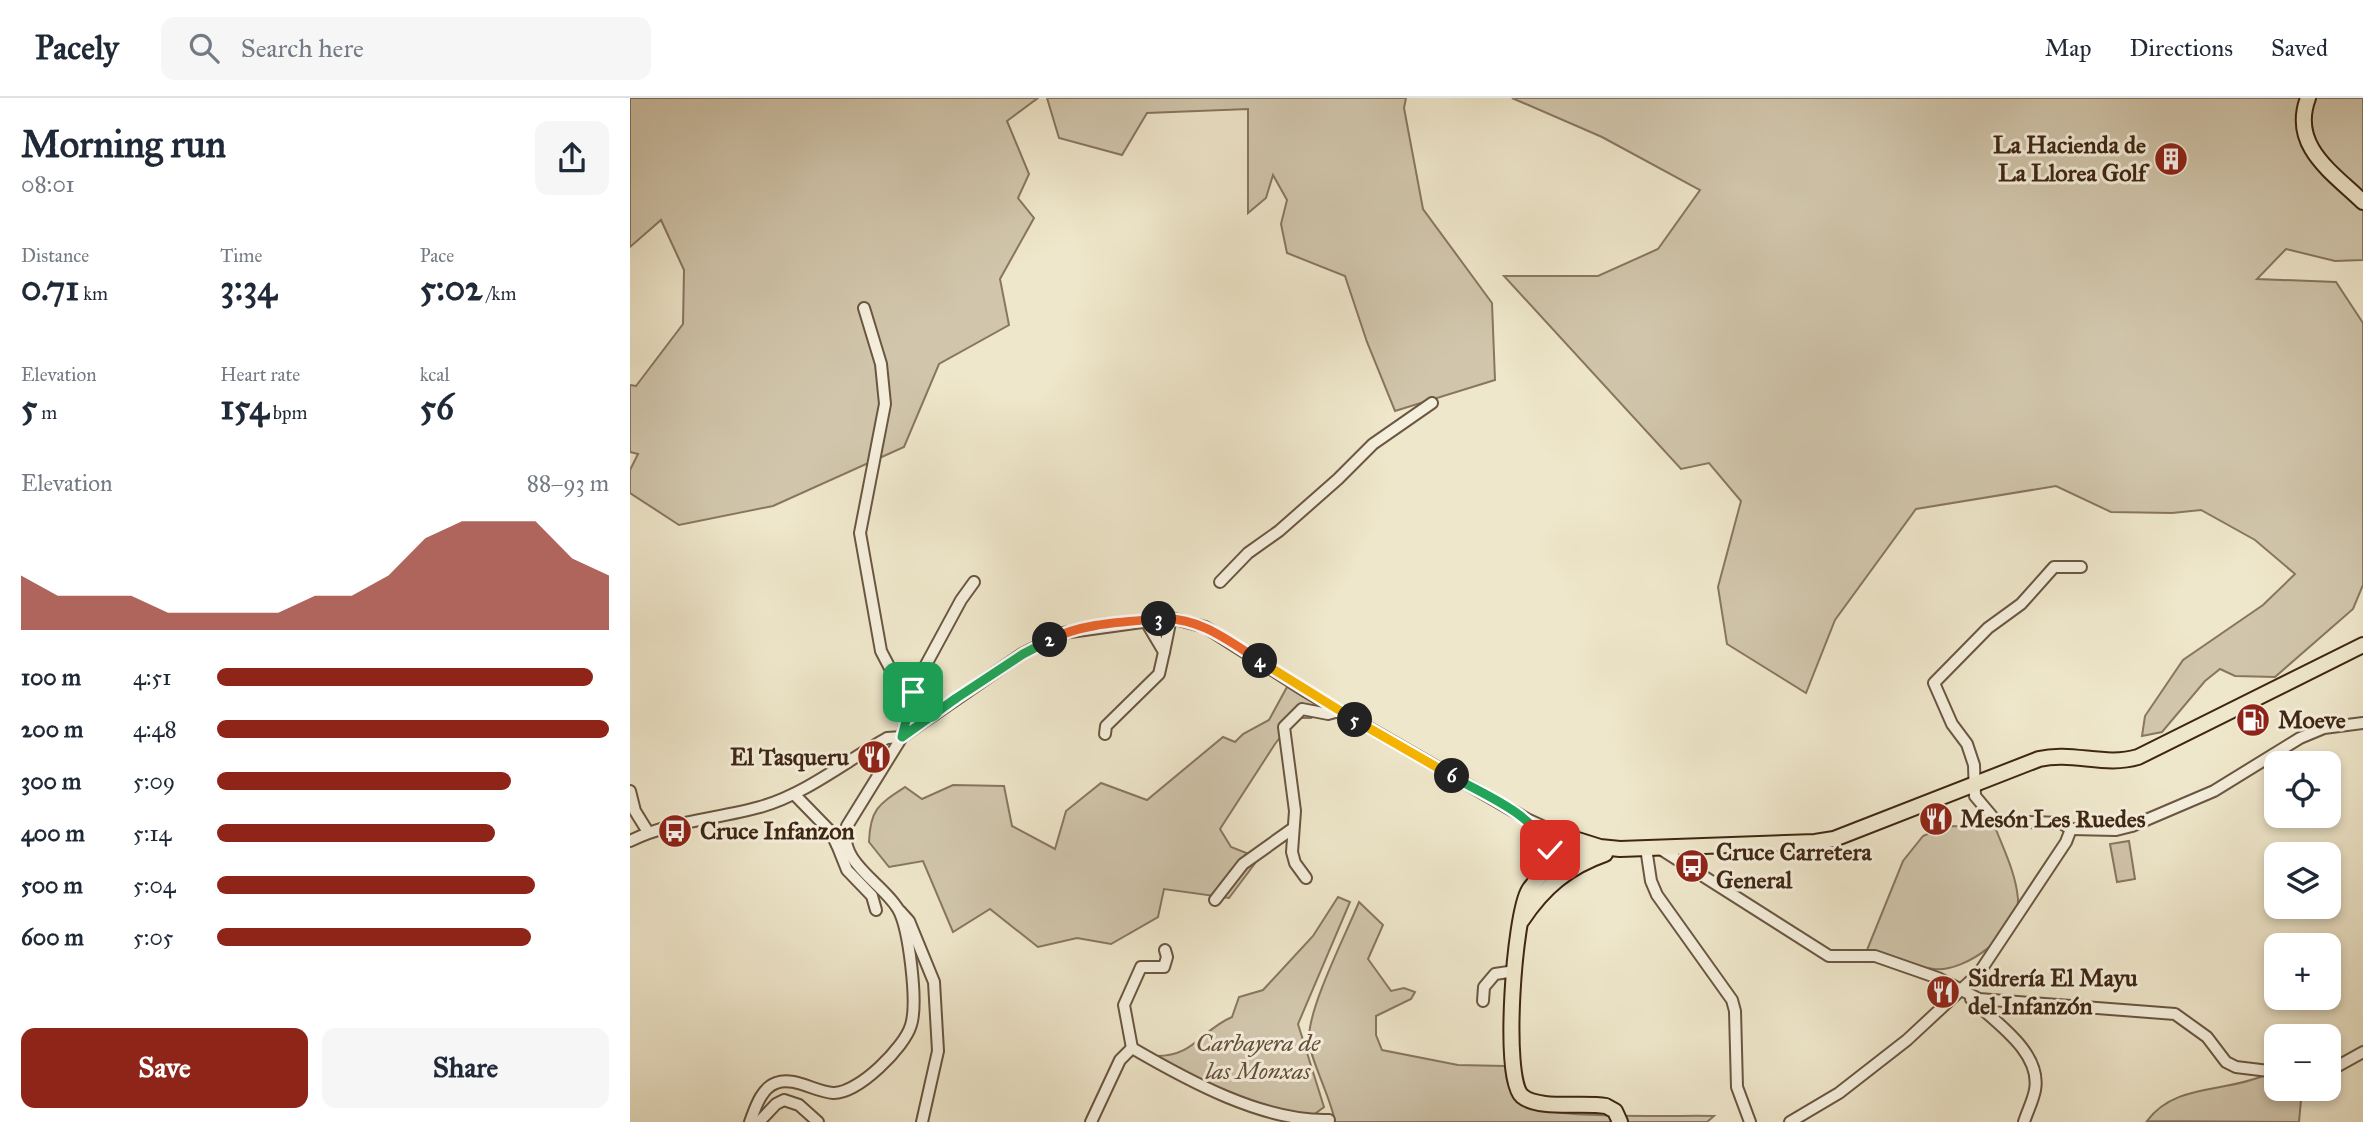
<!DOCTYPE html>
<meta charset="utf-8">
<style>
body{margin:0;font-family:"IM FELL Great Primer",serif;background:#f6f6f7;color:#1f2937;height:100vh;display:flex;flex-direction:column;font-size:26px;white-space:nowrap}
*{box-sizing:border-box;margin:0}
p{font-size:23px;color:#747a83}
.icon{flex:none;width:38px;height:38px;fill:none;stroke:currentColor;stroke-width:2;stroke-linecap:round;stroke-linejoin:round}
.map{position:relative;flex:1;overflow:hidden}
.details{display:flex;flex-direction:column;background:#fff;width:630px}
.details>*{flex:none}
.buttons{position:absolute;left:1634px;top:653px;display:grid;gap:14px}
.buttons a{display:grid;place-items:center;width:77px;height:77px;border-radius:14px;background:#fff;box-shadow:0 4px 10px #0003;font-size:35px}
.pin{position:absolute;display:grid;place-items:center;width:60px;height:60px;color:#fff;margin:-30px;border-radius:14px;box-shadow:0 4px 10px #0006}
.km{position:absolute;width:35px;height:35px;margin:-18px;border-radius:50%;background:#222;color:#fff;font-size:19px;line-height:35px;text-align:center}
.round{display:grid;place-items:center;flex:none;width:74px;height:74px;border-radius:14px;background:#f6f6f7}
.headline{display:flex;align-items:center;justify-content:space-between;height:119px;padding:0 21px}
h1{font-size:38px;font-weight:700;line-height:52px}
.figures{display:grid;grid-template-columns:repeat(3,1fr);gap:10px;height:119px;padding:7px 21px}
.figures div{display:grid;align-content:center}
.figures b{font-size:35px;font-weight:700}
.figures small{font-size:19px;font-weight:400}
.figures p{font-size:19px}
.chart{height:196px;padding:14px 21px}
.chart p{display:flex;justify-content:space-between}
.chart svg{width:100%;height:126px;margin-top:7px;fill:#8f2418;opacity:.7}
.button{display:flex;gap:14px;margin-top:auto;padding:14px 21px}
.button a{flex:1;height:80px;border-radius:14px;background:#8f2418;color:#fff;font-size:28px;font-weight:700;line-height:80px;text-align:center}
.button a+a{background:#f6f6f7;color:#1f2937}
ul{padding:0 21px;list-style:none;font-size:23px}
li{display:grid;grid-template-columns:112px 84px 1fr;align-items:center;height:52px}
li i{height:18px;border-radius:9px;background:#8f2418}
header{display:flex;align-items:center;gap:42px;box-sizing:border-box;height:98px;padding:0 35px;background:#fff;border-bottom:2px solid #e0e1e3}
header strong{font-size:33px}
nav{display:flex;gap:38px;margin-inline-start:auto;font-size:24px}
.search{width:490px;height:63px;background:#f6f6f7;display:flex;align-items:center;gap:18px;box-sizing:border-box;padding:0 24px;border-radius:14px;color:#747a83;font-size:26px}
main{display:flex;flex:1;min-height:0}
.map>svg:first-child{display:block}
</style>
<header>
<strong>Pacely</strong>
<div class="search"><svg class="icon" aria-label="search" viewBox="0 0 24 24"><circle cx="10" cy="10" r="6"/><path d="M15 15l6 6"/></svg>Search here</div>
<nav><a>Map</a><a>Directions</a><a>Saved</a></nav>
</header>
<main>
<section class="details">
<div class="headline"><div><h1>Morning run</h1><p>08:01</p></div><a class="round"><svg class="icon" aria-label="share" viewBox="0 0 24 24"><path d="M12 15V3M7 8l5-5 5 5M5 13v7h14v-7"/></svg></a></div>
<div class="figures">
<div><p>Distance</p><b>0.71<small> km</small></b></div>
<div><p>Time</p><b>3:34</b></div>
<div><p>Pace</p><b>5:02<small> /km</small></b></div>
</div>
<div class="figures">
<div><p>Elevation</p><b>5<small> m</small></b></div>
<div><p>Heart rate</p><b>154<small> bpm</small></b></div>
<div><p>kcal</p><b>56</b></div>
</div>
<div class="chart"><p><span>Elevation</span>88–93 m</p>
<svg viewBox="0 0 160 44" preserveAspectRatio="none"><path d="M0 44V25L10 32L20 32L30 32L40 38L50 38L60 38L70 38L80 32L90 32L100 25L110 12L120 6L130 6L140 6L150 19L160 25V44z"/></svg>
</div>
<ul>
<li><b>100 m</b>4:51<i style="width:96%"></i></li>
<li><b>200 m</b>4:48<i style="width:100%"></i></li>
<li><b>300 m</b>5:09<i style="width:75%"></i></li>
<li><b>400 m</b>5:14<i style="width:71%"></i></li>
<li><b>500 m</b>5:04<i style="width:81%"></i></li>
<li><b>600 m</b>5:05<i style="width:80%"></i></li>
</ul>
<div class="button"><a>Save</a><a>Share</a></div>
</section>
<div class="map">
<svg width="1733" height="1024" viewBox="0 0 1733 1024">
<rect width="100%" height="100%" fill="#efe7cb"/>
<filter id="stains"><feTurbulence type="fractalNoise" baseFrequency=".00286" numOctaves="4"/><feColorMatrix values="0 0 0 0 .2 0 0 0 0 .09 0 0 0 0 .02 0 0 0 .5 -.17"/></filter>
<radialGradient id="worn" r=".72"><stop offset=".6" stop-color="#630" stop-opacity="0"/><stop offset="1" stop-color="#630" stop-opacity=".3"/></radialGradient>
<g fill="#d1c6ac" stroke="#887660" stroke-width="2">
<path d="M0 0H408L377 23 399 76 388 100 404 120 370 181 379 227 309 266 274 349 143 408 49 427 0 395V372L8 356 0 354V287L6 288 53 226 54 172 31 122 0 149Z"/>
<path d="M417 0H776L774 10 793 111 862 205 865 282 765 313 737 244 715 178 657 155 651 126 657 102 643 77 636 100 618 115V11L517 15 492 57 429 40Z"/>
<path d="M882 0H1733V162L1705 163 1656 151 1627 181 1706 184 1733 225V487L1723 511 1645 579 1605 578 1590 571 1575 583 1532 634 1512 638 1515 618 1553 562 1633 507 1665 476 1625 442 1571 412 1542 415 1481 414 1426 388 1286 411 1205 522 1176 595 1097 546 1088 489 1111 403 1079 365 1051 371 874 178H968L1028 151 1070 92 972 39Z"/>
<path d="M657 589 695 612 681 620H665L645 646 590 731 601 749 629 760 599 800 534 791 528 819 481 846 447 840 408 849 360 811 323 834 293 763 259 769 239 744C240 711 249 706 275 689L292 701 323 687 374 688 382 728 425 751 436 713 471 685 517 702 593 639 605 644 613 636 639 622Z"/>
<path d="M1315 728 1365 729C1374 752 1386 776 1388 801 1390 834 1335 875 1304 871 1281 869 1260 855 1237 852L1273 763 1293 738Z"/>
<path d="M1499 743 1505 781 1487 784 1480 746Z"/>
<path d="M708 799 720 804 668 926 694 1009 682 1018 608 1002 525 958C564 959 571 932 602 919L609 899 633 892 683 838Z"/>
<path d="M729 804 753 827 738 861 761 893 774 890 785 894 781 901 746 918V937L752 952 828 967 875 968C876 983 879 997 893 1006 919 1022 1047 1017 1084 1018L1077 1024H705C701 999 679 960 679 941 678 910 716 836 729 804Z"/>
<path d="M1635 977H1647V990L1672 991 1669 1024 1517 1023C1545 985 1595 995 1635 977Z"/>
</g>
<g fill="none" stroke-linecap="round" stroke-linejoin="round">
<g stroke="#6a5641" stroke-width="14">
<g id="minor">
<path d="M234 210 251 266 255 306 230 435 251 553 263 576 283 594"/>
<path d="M1451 469H1424L1391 506 1358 530 1304 585 1322 626 1337 646 1344 667 1345 698 1366 723 1431 725 1441 731 1486 732 1502 728 1584 693 1670 640 1694 630 1733 625"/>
<path d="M590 484 618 455 649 433 708 381 743 346 802 305"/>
<path d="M534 554 541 520"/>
<path d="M475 636 476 628 529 576 534 554 515 522"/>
<path d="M272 639 285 587 331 502 344 484"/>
<path d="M0 693 5 713 18 734"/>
<path d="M164 696 200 733 207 747 212 745"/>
<path d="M901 725 920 752"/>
<path d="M0 743C40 723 87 721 130 709 176 696 216 663 257 640L272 639"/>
<path d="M207 747 217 772 242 798 246 812"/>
<path d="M1016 750 1021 783 1027 797 1102 902 1105 913 1107 989 1120 1024"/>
<path d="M1029 750 1199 858H1245L1308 880 1349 901 1545 916 1577 939 1596 964 1606 969 1647 974"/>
<path d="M676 780 665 765 662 754 665 713 654 629 672 611 698 616 709 613"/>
<path d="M585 802 613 766 662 731"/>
<path d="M270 813 279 823 304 884 308 953 292 1024"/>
<path d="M1341 901C1365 924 1412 954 1405 992 1403 1003 1397 1014 1394 1024"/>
<path d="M853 903 854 889 865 876 885 873"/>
<path d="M502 950 494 907 511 869H534L537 859 535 852"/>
<path d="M1699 973 1733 954"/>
<path d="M120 1024C125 1011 131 990 146 985 164 978 185 994 203 995 228 996 275 949 281 927 288 905 279 830 268 811 252 784 207 764 217 728L272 639 392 556 433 535 541 520 575 529 677 594 897 721 932 737"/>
<path d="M129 1024 146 1006 154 1002 169 1007 188 1024"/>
<path d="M461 1024 490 962 502 950C557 982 633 1024 699 1022"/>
<path d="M1160 1024 1209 995 1277 942 1349 875 1436 744 1441 731"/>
</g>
</g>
<g stroke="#3e2613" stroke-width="18">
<g id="highway">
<path d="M1678 0C1660 48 1702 74 1733 104"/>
<path d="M932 737 970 749 990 751 1185 744 1204 741 1409 661C1442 653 1475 669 1508 659L1733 547"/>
<path d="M965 750C938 756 915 768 899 792 884 816 872 980 892 998 908 1012 953 1004 976 1008L985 1013 990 1024"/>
<path d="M913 775 920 752 941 760"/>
<path d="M892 822C914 789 938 769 975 756"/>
</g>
</g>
<use href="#minor" stroke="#f5efdd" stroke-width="10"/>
<use href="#highway" stroke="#efe7cb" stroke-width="14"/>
</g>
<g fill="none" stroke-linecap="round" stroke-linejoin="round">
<g stroke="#fff" stroke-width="14">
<path id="split-1" d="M283 594 272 639 325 601"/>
</g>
<g stroke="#fff" stroke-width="14">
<path id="split-2" d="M325 601 393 556 420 542"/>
</g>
<g stroke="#fff" stroke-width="14">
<path id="split-3" d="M420 542C451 525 494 524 529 521"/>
</g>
<g stroke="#fff" stroke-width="14">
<path id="split-4" d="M529 521C568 518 599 543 630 563"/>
</g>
<g stroke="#fff" stroke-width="14">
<path id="split-5" d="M630 563 725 622"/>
</g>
<g stroke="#fff" stroke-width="14">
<path id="split-6" d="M725 622 822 678"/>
</g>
<g stroke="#fff" stroke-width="14">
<path id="split-7" d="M822 678C857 699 901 714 920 752"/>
</g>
<use href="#split-1" stroke="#22a559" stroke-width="9"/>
<use href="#split-2" stroke="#22a559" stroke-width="9"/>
<use href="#split-3" stroke="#f0652b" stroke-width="9"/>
<use href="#split-4" stroke="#f0652b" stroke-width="9"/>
<use href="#split-5" stroke="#f5b400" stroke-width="9"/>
<use href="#split-6" stroke="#f5b400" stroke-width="9"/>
<use href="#split-7" stroke="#22a559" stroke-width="9"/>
</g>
<defs>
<g id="building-disc" transform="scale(1.75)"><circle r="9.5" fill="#8f2418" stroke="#f5efdd"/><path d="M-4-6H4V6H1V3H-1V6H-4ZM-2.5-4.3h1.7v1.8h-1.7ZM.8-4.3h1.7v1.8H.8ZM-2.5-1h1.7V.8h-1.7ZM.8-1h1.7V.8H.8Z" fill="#fff"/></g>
<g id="fuel-disc" transform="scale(1.75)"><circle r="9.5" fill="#8f2418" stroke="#f5efdd"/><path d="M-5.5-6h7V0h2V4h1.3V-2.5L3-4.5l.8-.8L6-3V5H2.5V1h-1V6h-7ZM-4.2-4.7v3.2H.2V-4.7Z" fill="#fff"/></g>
<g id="restaurant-disc" transform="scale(1.75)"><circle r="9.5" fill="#8f2418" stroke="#f5efdd"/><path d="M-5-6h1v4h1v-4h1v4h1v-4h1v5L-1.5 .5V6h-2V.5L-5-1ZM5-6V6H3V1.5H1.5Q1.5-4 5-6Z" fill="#fff"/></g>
<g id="bus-disc" transform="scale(1.75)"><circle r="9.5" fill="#8f2418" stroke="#f5efdd"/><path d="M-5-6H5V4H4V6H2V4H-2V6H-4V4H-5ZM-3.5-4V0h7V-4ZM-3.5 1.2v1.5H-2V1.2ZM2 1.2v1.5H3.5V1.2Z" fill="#fff"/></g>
</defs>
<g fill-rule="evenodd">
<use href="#building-disc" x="1541" y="61"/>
<use href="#fuel-disc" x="1623" y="622"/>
<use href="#restaurant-disc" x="244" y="659"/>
<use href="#restaurant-disc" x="1306" y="721"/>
<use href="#bus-disc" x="45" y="733"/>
<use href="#bus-disc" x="1062" y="768"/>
<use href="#restaurant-disc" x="1313" y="894"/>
</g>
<g text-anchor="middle" stroke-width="6" stroke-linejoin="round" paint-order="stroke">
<g font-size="24" font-weight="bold" fill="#3e2613" stroke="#f5efdd" text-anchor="start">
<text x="1516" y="55" text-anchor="end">La Hacienda de<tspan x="1516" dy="28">La Llorea Golf</tspan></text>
<text x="1648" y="630">Moeve</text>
<text x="219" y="667" text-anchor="end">El Tasqueru</text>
<text x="1330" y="729">Mesón Les Ruedes</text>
<text x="70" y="741">Cruce Infanzon</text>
<text x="1086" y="762">Cruce Carretera<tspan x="1086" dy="28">General</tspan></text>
<text x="1338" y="888">Sidrería El Mayu<tspan x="1338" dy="28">del Infanzón</tspan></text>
</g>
<g font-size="24" font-style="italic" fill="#634e39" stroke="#f5efdd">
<text x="628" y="953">Carbayera de<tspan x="628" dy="28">las Monxas</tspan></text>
</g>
</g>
<rect width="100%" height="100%" filter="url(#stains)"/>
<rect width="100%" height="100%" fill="url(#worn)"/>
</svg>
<div class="buttons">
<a><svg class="icon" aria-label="locate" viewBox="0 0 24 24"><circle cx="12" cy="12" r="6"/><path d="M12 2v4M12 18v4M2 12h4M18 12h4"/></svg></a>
<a><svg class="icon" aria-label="layers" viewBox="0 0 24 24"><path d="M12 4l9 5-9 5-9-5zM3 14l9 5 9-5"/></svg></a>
<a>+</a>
<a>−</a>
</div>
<div class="pin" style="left:283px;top:594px;background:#1e9e55"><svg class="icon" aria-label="arrive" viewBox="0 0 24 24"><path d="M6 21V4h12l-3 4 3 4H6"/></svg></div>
<div class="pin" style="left:920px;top:752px;background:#d93025"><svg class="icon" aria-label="check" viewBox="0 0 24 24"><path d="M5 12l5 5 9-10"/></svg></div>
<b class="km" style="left:420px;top:542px">2</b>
<b class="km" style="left:529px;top:521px">3</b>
<b class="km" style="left:630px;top:563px">4</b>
<b class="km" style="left:725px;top:622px">5</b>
<b class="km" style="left:822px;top:678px">6</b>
</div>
</main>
